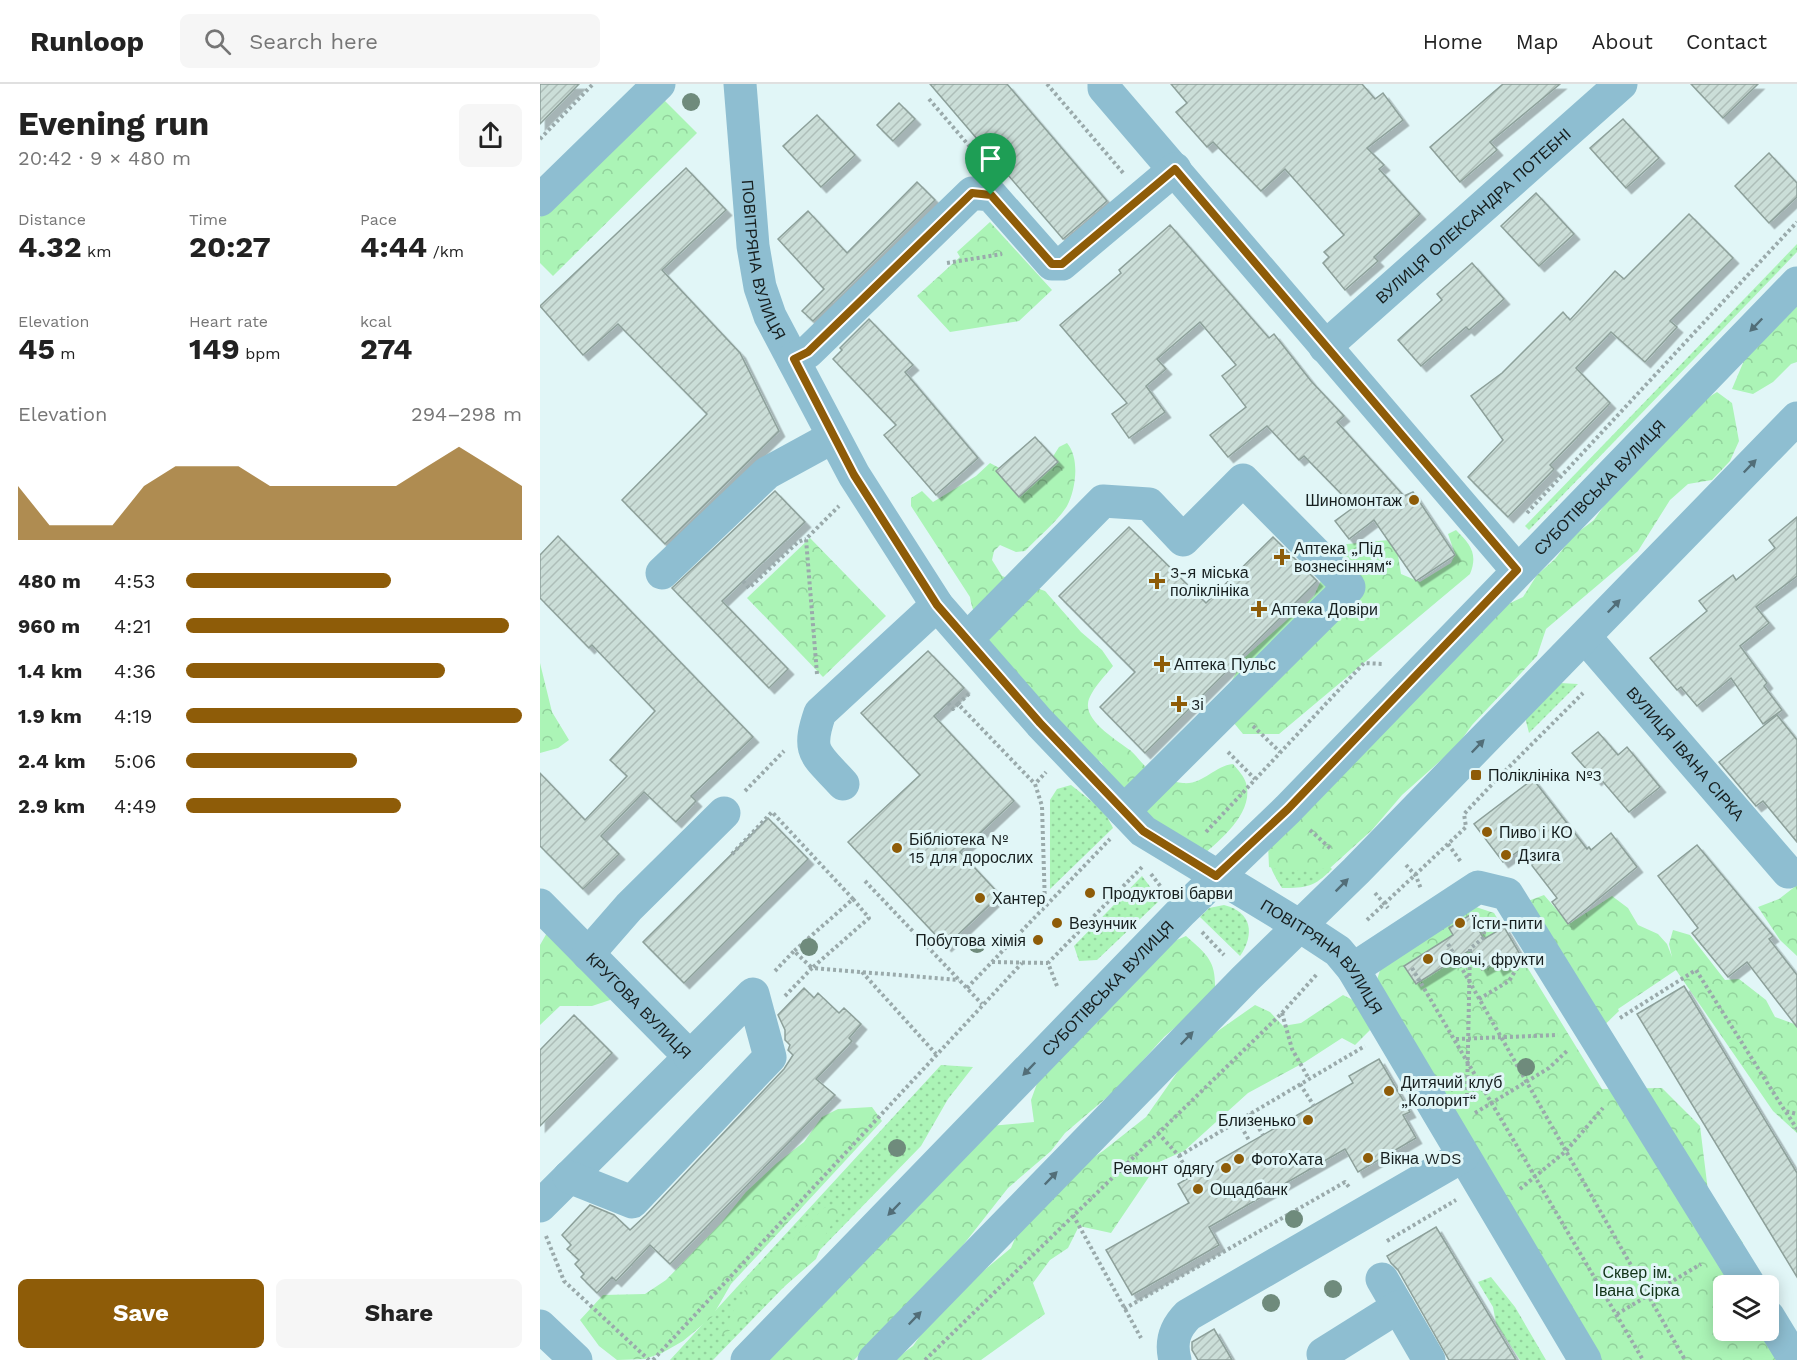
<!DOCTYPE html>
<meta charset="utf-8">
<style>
body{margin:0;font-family:"Work Sans",sans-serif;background:#f6f6f6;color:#222;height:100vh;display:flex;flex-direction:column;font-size:22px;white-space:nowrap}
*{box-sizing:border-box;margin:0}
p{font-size:20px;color:#767676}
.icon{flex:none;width:33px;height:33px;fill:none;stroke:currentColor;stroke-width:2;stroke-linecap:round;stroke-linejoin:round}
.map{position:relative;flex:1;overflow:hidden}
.details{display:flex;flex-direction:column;background:#fff;width:540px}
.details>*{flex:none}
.tools{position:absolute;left:1173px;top:1191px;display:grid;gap:12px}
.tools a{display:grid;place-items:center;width:66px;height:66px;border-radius:9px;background:#fff;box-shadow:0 3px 15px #0003;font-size:30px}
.pin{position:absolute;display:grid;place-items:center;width:51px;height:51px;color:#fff;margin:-62px -26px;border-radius:50% 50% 50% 0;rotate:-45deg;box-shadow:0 0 6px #0007}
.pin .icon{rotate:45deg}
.round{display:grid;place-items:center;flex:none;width:63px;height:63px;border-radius:9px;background:#f6f6f6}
.head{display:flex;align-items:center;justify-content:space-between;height:102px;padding:0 18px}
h1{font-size:33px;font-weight:700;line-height:45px}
.figures{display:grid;grid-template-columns:repeat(3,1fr);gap:9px;height:102px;padding:6px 18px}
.figures div{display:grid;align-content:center}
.figures b{font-size:30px;font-weight:700}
.figures small{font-size:16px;font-weight:400}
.figures p{font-size:16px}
.chart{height:168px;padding:12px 18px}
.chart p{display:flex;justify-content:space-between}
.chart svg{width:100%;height:108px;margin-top:6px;fill:#8e5c08;opacity:.7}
.action{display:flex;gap:12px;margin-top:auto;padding:12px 18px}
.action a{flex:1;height:69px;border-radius:9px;background:#8e5c08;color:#fff;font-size:24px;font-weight:700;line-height:69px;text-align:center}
.action a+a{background:#f6f6f6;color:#222}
ul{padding:0 18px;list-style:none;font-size:20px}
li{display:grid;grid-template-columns:96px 72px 1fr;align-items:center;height:45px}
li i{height:15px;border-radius:8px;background:#8e5c08}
header{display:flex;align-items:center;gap:36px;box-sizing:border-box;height:84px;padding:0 30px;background:#fff;border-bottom:2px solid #e0e0e0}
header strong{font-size:28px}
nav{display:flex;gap:33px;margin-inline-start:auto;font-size:21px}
.search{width:420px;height:54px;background:#f6f6f6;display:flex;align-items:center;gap:15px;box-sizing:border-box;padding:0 21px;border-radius:9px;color:#767676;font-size:22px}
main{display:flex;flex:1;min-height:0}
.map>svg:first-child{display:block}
</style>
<header>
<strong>Runloop</strong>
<div class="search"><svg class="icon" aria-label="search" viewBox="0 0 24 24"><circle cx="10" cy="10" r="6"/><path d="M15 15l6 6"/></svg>Search here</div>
<nav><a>Home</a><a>Map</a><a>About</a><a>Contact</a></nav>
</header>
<main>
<section class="details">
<div class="head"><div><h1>Evening run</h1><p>20:42 · 9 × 480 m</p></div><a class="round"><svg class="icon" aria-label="share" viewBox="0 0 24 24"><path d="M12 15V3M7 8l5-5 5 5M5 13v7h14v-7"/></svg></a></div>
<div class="figures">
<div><p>Distance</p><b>4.32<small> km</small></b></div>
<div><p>Time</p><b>20:27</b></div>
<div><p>Pace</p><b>4:44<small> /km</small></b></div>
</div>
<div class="figures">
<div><p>Elevation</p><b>45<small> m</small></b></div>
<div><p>Heart rate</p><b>149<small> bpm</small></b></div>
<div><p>kcal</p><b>274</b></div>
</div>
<div class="chart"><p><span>Elevation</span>294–298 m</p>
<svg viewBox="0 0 160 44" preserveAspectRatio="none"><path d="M0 44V22L10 38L20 38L30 38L40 22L50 14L60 14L70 14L80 22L90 22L100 22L110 22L120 22L130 14L140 6L150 14L160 22V44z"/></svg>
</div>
<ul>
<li><b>480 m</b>4:53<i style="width:61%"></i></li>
<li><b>960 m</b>4:21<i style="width:96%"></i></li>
<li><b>1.4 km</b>4:36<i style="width:77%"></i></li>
<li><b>1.9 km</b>4:19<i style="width:100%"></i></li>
<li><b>2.4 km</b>5:06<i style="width:51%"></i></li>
<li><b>2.9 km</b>4:49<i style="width:64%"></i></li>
</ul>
<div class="action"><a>Save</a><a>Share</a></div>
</section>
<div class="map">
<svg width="1257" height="1276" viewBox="0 0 1257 1276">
<defs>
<pattern id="grass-dots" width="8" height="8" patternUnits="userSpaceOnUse" patternTransform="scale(1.5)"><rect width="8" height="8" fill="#abf4b6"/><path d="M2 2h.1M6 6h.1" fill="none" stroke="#92d19c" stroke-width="1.8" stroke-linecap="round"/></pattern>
<pattern id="forest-crowns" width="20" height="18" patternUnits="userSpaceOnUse" patternTransform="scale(1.5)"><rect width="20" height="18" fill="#abf4b6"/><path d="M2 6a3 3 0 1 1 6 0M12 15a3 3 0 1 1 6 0" fill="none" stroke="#92d19c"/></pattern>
<pattern id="building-hatch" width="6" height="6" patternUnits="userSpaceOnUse" patternTransform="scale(1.5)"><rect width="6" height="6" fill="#cbded8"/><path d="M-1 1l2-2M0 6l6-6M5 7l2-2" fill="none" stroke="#aebeb9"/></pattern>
<filter id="shadow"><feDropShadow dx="5.5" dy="5.5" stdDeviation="0" flood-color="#0004"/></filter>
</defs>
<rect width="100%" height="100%" fill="#e1f6f7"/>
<g fill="url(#grass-dots)">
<path d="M1257 160V168L989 446 985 442Z"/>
<path d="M1020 599 1038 600 989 649 984 629Z"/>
<path d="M531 701 564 727 573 744 510 805V716L517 705Z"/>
<path d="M746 740 792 785C774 803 767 804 742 804 722 773 728 770 746 740Z"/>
<path d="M602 792 620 816 557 876 539 877 534 862Z"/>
<path d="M684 821C712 828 715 850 700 872L660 833 669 824Z"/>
<path d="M401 981 433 983 408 1015 381 1062 173 1276H130Z"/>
<path d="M951 1193 975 1223 1006 1276H980L956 1239 953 1223 938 1198Z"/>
</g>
<g fill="url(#forest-crowns)">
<path d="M121 13 157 49 13 192 0 179V133Z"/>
<path d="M450 138 512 206 479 237 410 248 377 212 420 173 417 168Z"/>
<path d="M1257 214V278L1251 280 1233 298 1213 310 1192 305 1211 260Z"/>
<path d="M1177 308 1192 319 1199 357 1190 377 1172 396 1148 400 1130 416 1098 467 1006 545 997 572 932 641 917 662 862 711 832 746 790 784 748 787 729 783 728 760 945 531 983 513 997 491 1015 475 1033 452 1054 436 1072 410 1161 318Z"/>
<path d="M527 359C540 374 536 405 527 422 517 438 498 453 485 467L476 468 460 461 454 467 452 476 462 492 505 507 541 548 562 566 573 582C565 592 549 608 548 620 546 638 578 657 590 666 598 673 604 683 613 689 622 695 632 698 643 699 663 701 674 682 693 680 698 686 704 692 706 699 715 729 678 758 658 775L616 764 561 678 546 671C514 636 436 559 430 513L371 422V414L382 407 393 418 436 392 450 379 474 392 505 385 519 363Z"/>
<path d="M916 446C931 461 938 470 930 490L739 650H703L679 621 704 574 774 512 797 461 849 456 858 471 861 490 880 498 911 479 915 470 908 450Z"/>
<path d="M270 454 346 532 283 593 207 514Z"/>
<path d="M0 579 12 628 29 656 18 664 0 669Z"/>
<path d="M1257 801V872L1240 856 1218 823 1239 815Z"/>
<path d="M1004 811 1029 840 1072 812 1088 824 1098 841 1118 850 1127 860 1132 873 1129 860 1133 846 1150 851 1185 896 1199 895 1226 916 1235 933 1257 941V1049L1233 1027 1136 886 1078 925 1079 927 1055 950 980 820Z"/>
<path d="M924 819 954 829 1062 1005 1122 1004 1160 1042 1168 1107 1203 1159 1200 1185 1207 1201 1184 1202V1246L1228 1247 1257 1276H1060L836 899 845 870Z"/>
<path d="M8 847 71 905 70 916 52 922H20L0 941V861Z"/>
<path d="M646 852C670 873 676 878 675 909L624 953 578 1004 525 1049 511 1067 468 1104 409 1179 314 1276H215L450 1042 494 1038 491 1016 499 994 625 861Z"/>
<path d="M803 911 819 919 830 946 815 961 802 954 765 978 708 1009 644 1067 619 1078 571 1149 539 1142 528 1164 510 1176 493 1199 505 1230 441 1276H354L373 1262 400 1223 471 1164 482 1138 507 1104 563 1067 606 1033 655 963 715 921 730 928 743 942 761 939Z"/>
<path d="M332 1023 342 1037 191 1200 172 1233 143 1257 122 1269 105 1275 77 1276 59 1262 40 1236 63 1211 105 1210 126 1196 181 1139 206 1108 237 1079 264 1058 282 1033 298 1025Z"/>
<path d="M299 1122 300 1126 286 1150 276 1175 201 1240 180 1252 210 1196 231 1172 252 1156 284 1124Z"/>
</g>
<g fill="url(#building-hatch)" stroke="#8da09a" stroke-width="1.5" filter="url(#shadow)">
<path d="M0 0H39L0 40Z"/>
<path d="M390 0H467L567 117 523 155Z"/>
<path d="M631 0H822L835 15 843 9 863 36 827 64 844 81 839 85 880 130 834 173 838 177 805 206 783 179 789 173 784 168 804 151 745 85 721 107 673 58 667 63 636 28 647 19Z"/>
<path d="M963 0H1020L950 58 957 66 920 98 890 63Z"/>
<path d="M1151 0H1218L1183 34Z"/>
<path d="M359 19 375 35 353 57 337 41Z"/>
<path d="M277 31 315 71 281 103 243 62Z"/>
<path d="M1083 35 1119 74 1086 104 1050 64Z"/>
<path d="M1229 69 1257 99V113L1229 139 1195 102Z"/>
<path d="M146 84 186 126 122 186 200 269 239 347 125 460 82 416 167 330 78 240 43 271 0 222Z"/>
<path d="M377 98 395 116 273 237 262 227 284 205 238 155 268 127 307 169Z"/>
<path d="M996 109 1034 150 999 182 961 142Z"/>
<path d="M1149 130 1193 174 1130 237 1137 243 1105 278 1071 248 1036 284 1070 319 1010 381 1014 385 968 433 928 393 963 356 931 312 962 289 1023 228 1030 236 1075 187 1084 195Z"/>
<path d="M630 141 729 254 734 250 771 297 804 332 797 338 864 412 873 408 915 471 876 497 834 436 809 455 795 437 814 423 764 372 759 376 727 342 688 373 670 351 706 323 682 292 696 281 660 238 617 275 626 285 606 302 625 328 589 354 572 330 587 319 520 241 581 189 579 186Z"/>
<path d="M932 179 964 215 929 246 926 243 881 282 858 256 902 216 897 210Z"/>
<path d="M329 235 373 281 365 288 438 374 396 411 344 351 356 341 293 275 302 266 300 264Z"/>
<path d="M495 353 518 378 479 413 456 387Z"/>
<path d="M235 407 265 438 182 517 248 585 229 604 132 504Z"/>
<path d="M1257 433V492L1216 523 1229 539 1200 562 1227 599 1224 602 1242 626 1223 640 1191 594 1157 622 1141 603 1137 606 1110 574 1167 527 1159 517 1193 491 1196 496 1235 464 1229 456Z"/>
<path d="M589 443 666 519 733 453 777 497 605 669 560 623 595 588 519 512Z"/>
<path d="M18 452 213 653 151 712 156 717 136 738 104 708 61 752 79 770 43 805 0 762V689L45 736 87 692 70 676 115 627 52 561 49 564 0 514V471Z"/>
<path d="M388 567 424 604 394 632 474 717 420 768 460 811 406 862 308 758 380 691 321 629Z"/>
<path d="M1237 631 1257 656V758L1223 717 1216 722 1179 678Z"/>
<path d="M1058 648 1078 671 1087 663 1120 703 1089 728 1059 693 1056 696 1032 669Z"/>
<path d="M993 695 1047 765 1049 763 1051 766 1071 749 1097 783 1028 840 1012 818 1017 814 980 766 963 778 934 740Z"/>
<path d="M228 734 268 775 144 899 103 858Z"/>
<path d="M1157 761 1233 852 1229 855 1257 891V943L1207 878 1188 893 1152 849 1158 844 1118 792Z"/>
<path d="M930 831 944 855 964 843 981 872 958 886 954 879 942 886 930 866 876 900 864 882 913 851 909 844Z"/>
<path d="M1144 902 1257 1089V1193L1097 930Z"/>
<path d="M264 904 274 914 278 909 299 929 304 924 321 940 309 954 312 957 276 995 295 1011 130 1180 110 1161 76 1197 72 1193 57 1209 41 1193 44 1190 35 1180 39 1176 27 1165 31 1161 22 1151 50 1121 74 1131 90 1146 106 1131 244 985 253 971 248 966 250 961 245 956V946L238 931Z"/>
<path d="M34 931 72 969 0 1042V966Z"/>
<path d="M839 975 870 1028 863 1031 876 1054 818 1088 805 1065 669 1143 679 1161 592 1211 566 1166 649 1119 638 1100 813 999 809 992Z"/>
<path d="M896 1143 976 1276H909L858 1186 851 1179 847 1172Z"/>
<path d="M674 1245 692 1276H658L652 1266V1258Z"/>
</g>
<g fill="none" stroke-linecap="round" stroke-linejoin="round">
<g stroke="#9aaaab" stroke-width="4" stroke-dasharray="3 3" stroke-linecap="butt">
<path d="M507 0 584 90"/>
<path d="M389 15 443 78"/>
<path d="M0 55 53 0"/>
<path d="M407 179 462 170"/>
<path d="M987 429 1257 138"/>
<path d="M203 497 209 504 258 458 266 455"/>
<path d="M671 586 680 577"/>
<path d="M277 590 266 455 299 422"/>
<path d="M408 619 413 625 418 620 495 700"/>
<path d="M418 620 431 608"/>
<path d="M713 642 740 668"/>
<path d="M688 668 715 695"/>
<path d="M956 693 958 694 1043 609"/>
<path d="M205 707 244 667"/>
<path d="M770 746 792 766"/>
<path d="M666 748 824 579 843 580"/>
<path d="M908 760 921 778"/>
<path d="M192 770 232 728 313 815 254 867"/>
<path d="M866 781 876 792 881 805"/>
<path d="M611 790 621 803"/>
<path d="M325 797 442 920"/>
<path d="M835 809 848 824"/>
<path d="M505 822 502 722 495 700 506 688"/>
<path d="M827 836 926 743 924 730 958 694"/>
<path d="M662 848 684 871"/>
<path d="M908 860 1145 1276"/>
<path d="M452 878 508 879"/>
<path d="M872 884 1103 1276"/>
<path d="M235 887 254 867 272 884 329 834 313 815"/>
<path d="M322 888 396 970"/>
<path d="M517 902 508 879 603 782"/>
<path d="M427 904 570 755"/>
<path d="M245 912 272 884 419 896"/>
<path d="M939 915 969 897 977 884"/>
<path d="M742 929 752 965 769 995"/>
<path d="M1080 934 1156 886 1245 1027 1257 1030"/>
<path d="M916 955 1018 951"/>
<path d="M760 1000 774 1022"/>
<path d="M927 1012 930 865 943 854 946 838"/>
<path d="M1246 1028 1257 1045"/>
<path d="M710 1029 723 1051"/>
<path d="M935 1029 1009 984 1028 966"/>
<path d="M698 1037 710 1058"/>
<path d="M618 1049 639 1072 650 1092"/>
<path d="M639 1072 825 962"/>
<path d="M980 1105 1026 1067 1063 1024"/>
<path d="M533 1131 601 1254"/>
<path d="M6 1152 24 1197 109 1276"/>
<path d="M847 1157 916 1116"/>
<path d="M584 1225 805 1098 809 1103"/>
<path d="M1077 1230 1161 1180"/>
<path d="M113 1276 482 879"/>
<path d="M385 1276 742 929 778 889"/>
</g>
<g stroke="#8ebed1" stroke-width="33">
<path id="s1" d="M200 0 213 162 220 203 230 232 314 391 397 521 500 639 603 747 760 842 798 867 813 885 1045 1276"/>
<path d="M564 0V4L977 486"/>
<path d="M0 116 119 0"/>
<path id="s2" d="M785 263 1081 0"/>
<path d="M253 275 268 268 432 109 451 111 512 180H522L635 85"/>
<path d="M122 489 227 389 293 353"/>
<path id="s3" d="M1045 553 1248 788"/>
<path d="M427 555 563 417 609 420 643 456 703 396 809 503 584 727"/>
<path d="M303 700C276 670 266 670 280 629L397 521"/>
<path id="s4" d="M0 821 150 973 0 1122"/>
<path d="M48 870 89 823 184 729"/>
<path d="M813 885 938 803 967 810 1210 1202"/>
<path d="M29 1093 92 1118 230 973 213 910 150 973"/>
<path d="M842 1195 889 1276"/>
<path d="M1228 1232 1255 1276"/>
<path d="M0 1242 36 1276"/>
<path d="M783 1270 858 1223"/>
<path id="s5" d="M207 1276 642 827 748 725 1257 199"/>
<path d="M334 1276 706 894 816 787 1257 334"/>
<path d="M635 1276C630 1257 635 1244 648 1231L923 1072"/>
</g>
</g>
<g fill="#6f8b7c">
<circle cx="151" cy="18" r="9"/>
<circle cx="437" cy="860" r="9"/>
<circle cx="269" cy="863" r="9"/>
<circle cx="986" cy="983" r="9"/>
<circle cx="357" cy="1064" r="9"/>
<circle cx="754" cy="1135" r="9"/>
<circle cx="793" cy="1205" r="9"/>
<circle cx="731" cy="1219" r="9"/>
</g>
<defs><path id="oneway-solid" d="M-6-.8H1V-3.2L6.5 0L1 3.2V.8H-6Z" transform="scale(1.5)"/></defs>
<g fill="#526e78">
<use href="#oneway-solid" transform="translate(1216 241) rotate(134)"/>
<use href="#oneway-solid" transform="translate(1210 382) rotate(-46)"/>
<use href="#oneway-solid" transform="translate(1074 522) rotate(-46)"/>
<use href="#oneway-solid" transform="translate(938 662) rotate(-46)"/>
<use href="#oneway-solid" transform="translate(802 801) rotate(-45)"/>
<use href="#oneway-solid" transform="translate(647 954) rotate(-46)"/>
<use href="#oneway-solid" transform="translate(489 985) rotate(134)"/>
<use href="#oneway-solid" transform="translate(511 1094) rotate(-46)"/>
<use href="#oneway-solid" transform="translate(354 1125) rotate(134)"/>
<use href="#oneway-solid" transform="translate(375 1234) rotate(-46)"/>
</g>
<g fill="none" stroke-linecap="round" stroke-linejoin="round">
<g stroke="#fff" stroke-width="12">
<path id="route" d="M635 85 977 486 748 725 676 792 603 747 500 639 397 521 314 391 254 275 268 268 432 109 451 111 512 180H522Z"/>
</g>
<use href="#route" stroke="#8e5c08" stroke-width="8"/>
</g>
<g fill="#8e5c08" stroke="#e1f6f7" stroke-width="2">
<circle cx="874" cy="416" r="6"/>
<path d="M739 464h6v6h6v6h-6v6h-6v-6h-6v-6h6z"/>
<path d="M614 488h6v6h6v6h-6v6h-6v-6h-6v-6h6z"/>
<path d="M716 516h6v6h6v6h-6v6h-6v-6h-6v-6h6z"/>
<path d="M619 571h6v6h6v6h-6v6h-6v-6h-6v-6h6z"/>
<path d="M636 611h6v6h6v6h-6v6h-6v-6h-6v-6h6z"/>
<rect x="930" y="685" width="12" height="12" rx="3"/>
<circle cx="947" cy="748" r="6"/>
<circle cx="357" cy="764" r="6"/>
<circle cx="966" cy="771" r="6"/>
<circle cx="550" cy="809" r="6"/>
<circle cx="440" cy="814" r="6"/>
<circle cx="517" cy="839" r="6"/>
<circle cx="920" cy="839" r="6"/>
<circle cx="498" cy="856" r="6"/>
<circle cx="888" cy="875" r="6"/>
<circle cx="849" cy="1007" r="6"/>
<circle cx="768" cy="1036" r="6"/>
<circle cx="828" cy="1074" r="6"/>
<circle cx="699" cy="1075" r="6"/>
<circle cx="686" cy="1084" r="6"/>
<circle cx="658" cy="1105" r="6"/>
</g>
<g text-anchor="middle" stroke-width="6" stroke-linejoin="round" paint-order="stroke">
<g font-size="16" fill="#171f1f" stroke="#e1f6f7">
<text dy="6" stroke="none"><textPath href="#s2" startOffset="198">ВУЛИЦЯ ОЛЕКСАНДРА ПОТЕБНІ</textPath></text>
<text dy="6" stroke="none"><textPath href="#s1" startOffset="178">ПОВІТРЯНА ВУЛИЦЯ</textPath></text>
<text dy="6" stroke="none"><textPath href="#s5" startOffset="1220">СУБОТІВСЬКА ВУЛИЦЯ</textPath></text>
<text dy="6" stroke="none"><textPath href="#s3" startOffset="154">ВУЛИЦЯ ІВАНА СІРКА</textPath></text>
<text dy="6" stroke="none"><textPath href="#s1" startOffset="1096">ПОВІТРЯНА ВУЛИЦЯ</textPath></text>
<text dy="6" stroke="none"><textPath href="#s5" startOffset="518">СУБОТІВСЬКА ВУЛИЦЯ</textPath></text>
<text dy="6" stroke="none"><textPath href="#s4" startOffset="141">КРУГОВА ВУЛИЦЯ</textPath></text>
</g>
<g font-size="16" fill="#171f1f" stroke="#e1f6f7" text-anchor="start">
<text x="862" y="422" text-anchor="end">Шиномонтаж</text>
<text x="754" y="470">Аптека „Під<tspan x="754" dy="18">вознесінням“</tspan></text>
<text x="630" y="494">3-я міська<tspan x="630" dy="18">поліклініка</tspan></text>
<text x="731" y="531">Аптека Довіри</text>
<text x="634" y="586">Аптека Пульс</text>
<text x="651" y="626">3і</text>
<text x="948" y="697">Поліклініка №3</text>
<text x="959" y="754">Пиво і КО</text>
<text x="369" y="761">Бібліотека №<tspan x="369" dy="18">15 для дорослих</tspan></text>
<text x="978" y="777">Дзига</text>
<text x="562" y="815">Продуктові барви</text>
<text x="452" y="820">Хантер</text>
<text x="529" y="845">Везунчик</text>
<text x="932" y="845">Їсти-пити</text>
<text x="486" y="862" text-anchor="end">Побутова хімія</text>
<text x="900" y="881">Овочі, фрукти</text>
<text x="861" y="1004">Дитячий клуб<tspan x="861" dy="18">„Колорит“</tspan></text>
<text x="756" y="1042" text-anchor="end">Близенько</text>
<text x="840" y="1080">Вікна WDS</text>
<text x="711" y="1081">ФотоХата</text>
<text x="674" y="1090" text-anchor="end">Ремонт одягу</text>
<text x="670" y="1111">Ощадбанк</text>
</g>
<g font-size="16" fill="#113318" stroke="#e1f6f7">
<text x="1097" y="1194">Сквер ім.<tspan x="1097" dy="18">Івана Сірка</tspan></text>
</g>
</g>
</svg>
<div class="tools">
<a><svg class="icon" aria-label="layers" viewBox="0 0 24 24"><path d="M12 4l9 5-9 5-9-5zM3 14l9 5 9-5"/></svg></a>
</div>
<div class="pin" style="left:451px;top:111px;background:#1e9e55"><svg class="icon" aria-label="arrive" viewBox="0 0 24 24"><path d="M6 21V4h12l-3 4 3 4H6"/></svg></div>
</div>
</main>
